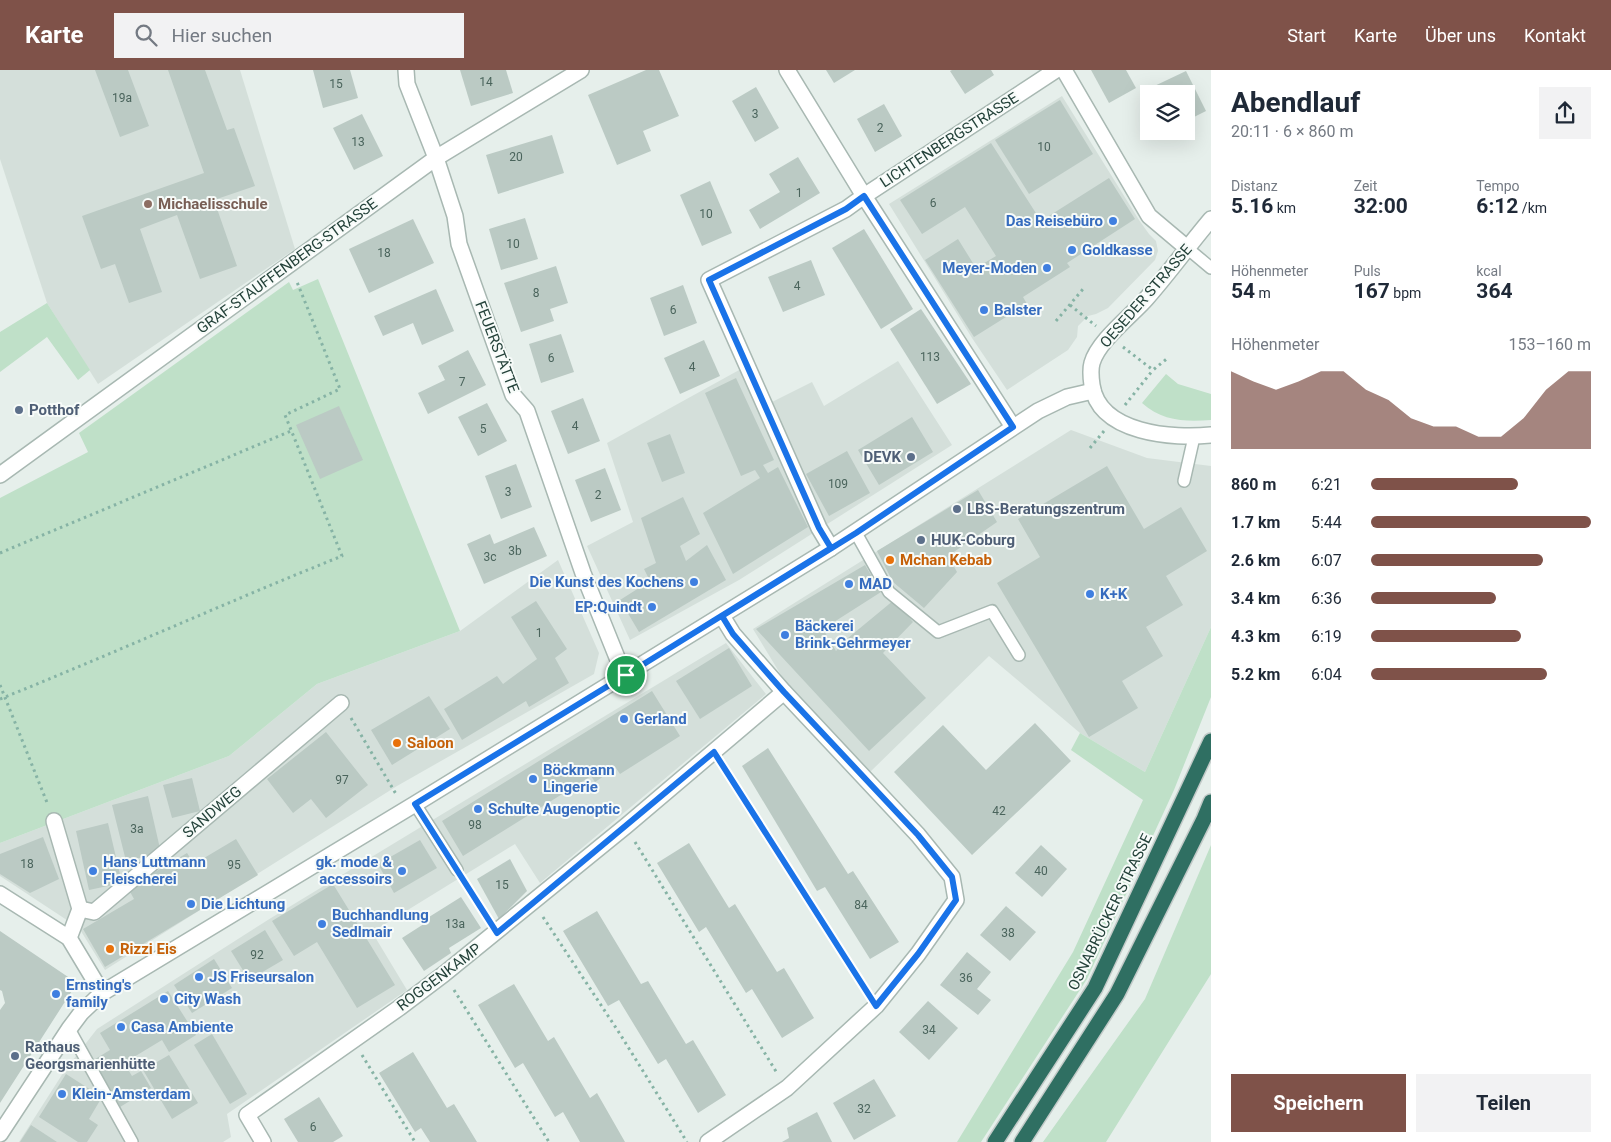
<!DOCTYPE html>
<html lang="de">
<meta charset="utf-8">
<style>
body{margin:0;font-family:Roboto,sans-serif;background:#f2f2f3;color:#1f2937;height:100vh;display:flex;flex-direction:column;font-size:19px;white-space:nowrap}
*{box-sizing:border-box;margin:0}
p{font-size:16px;color:#747a83}
.icon{flex:none;width:28px;height:28px;fill:none;stroke:currentColor;stroke-width:2;stroke-linecap:round;stroke-linejoin:round}
.map{position:relative;flex:1;overflow:hidden}
.details{display:flex;flex-direction:column;background:#fff;width:400px}
.details>*{flex:none}
.controls{position:absolute;left:1140px;top:15px;display:grid;gap:10px}
.controls a{display:grid;place-items:center;width:55px;height:55px;border-radius:0px;background:#fff;box-shadow:0 5px 20px #0002;font-size:25px}
.pin{position:absolute;display:grid;place-items:center;width:42px;height:42px;color:#fff;margin:-21px;border:2px solid #fff;border-radius:50%;box-shadow:0 1px 5px #0007}
.round{display:grid;place-items:center;flex:none;width:52px;height:52px;border-radius:0px;background:#f2f2f3}
.overview{display:flex;align-items:center;justify-content:space-between;height:85px;padding:0 20px}
h1{font-size:28px;font-weight:700;line-height:38px}
.figures{display:grid;grid-template-columns:repeat(3,1fr);gap:8px;height:85px;padding:5px 20px}
.figures div{display:grid;align-content:center}
.figures b{font-size:21px;font-weight:700}
.figures small{font-size:14px;font-weight:400}
.figures p{font-size:14px}
.chart{height:140px;padding:10px 20px}
.chart p{display:flex;justify-content:space-between}
.chart svg{width:100%;height:90px;margin-top:5px;fill:#7f5249;opacity:.7}
.button{display:flex;gap:10px;margin-top:auto;padding:10px 20px}
.button a{flex:1;height:58px;border-radius:0px;background:#7f5249;color:#fff;font-size:20px;font-weight:700;line-height:58px;text-align:center}
.button a+a{background:#f2f2f3;color:#1f2937}
ul{padding:0 20px;list-style:none;font-size:16px}
li{display:grid;grid-template-columns:80px 60px 1fr;align-items:center;height:38px}
li i{height:12px;border-radius:6px;background:#7f5249}
header{display:flex;align-items:center;gap:30px;box-sizing:border-box;height:70px;padding:0 25px;background:#7f5249;color:#fff}
header strong{font-size:24px}
nav{display:flex;gap:28px;margin-inline-start:auto;font-size:18px}
.search{width:350px;height:45px;background:#f2f2f3;display:flex;align-items:center;gap:12px;box-sizing:border-box;padding:0 18px;border-radius:0px;color:#747a83;font-size:19px}
main{display:flex;flex:1;min-height:0}
.map>svg:first-child{display:block}
</style>
<header>
<strong>Karte</strong>
<div class="search"><svg class="icon" aria-label="search" viewBox="0 0 24 24"><circle cx="10" cy="10" r="6"/><path d="M15 15l6 6"/></svg>Hier suchen</div>
<nav><a>Start</a><a>Karte</a><a>Über uns</a><a>Kontakt</a></nav>
</header>
<main>
<div class="map">
<svg width="1211" height="1072" viewBox="0 0 1211 1072">
<rect width="100%" height="100%" fill="#e6efeb"/>
<g fill="#d4dfda">
<path d="M0 0H240L295 179 98 314 47 233 0 89Z"/>
<path d="M1062 26 1139 150 1149 164 1156 171 1158 181 1155 190 1108 238 1096 244 1088 246 1078 256 1077 267 1068 280 1007 320 972 268 889 134Z"/>
<path d="M898 291 952 375 739 510 630 570 587 476 633 452 607 373 750 294 768 334 812 312 824 336Z"/>
<path d="M1071 360 1147 388 1211 396V557L1145 702 1080 663 989 586 869 703 784 610 753 559Z"/>
<path d="M558 490 599 583 594 604 397 716 105 900 79 858 0 806V773L229 686 317 614 460 561Z"/>
<path d="M726 573 766 624 540 813 515 774 372 862 407 920 227 1044 231 1067 223 1072H19L65 1000 97 959 271 848 411 763Z"/>
</g>
<g fill="#bfe0c8">
<path d="M318 209 460 561 317 614 229 686 0 773V428L88 382 79 363 289 212 293 220Z"/>
<path d="M47 233 90 300 78 310 47 267 0 302V262Z"/>
<path d="M1166 304 1178 314 1211 324V350C1185 352 1162 351 1142 333Z"/>
<path d="M1211 557V627L1174 720 1087 909 981 1072H957L1073 882 1143 730 1071 680 1080 663 1145 702Z"/>
<path d="M1211 775V904L1106 1072H1043L1145 929Z"/>
</g>
<g fill="#bbcac4">
<path d="M95 0H128L149 56 120 67Z"/>
<path d="M168 0H205L227 60 234 58 255 116 214 130 237 196 200 209 177 145 140 159 162 222 129 233 115 194 101 199 82 146 204 103Z"/>
<path d="M313 0H350L358 28 323 38Z"/>
<path d="M460 0H506L513 23 471 36Z"/>
<path d="M646 0H659L679 46 643 61 651 81 617 95 588 25Z"/>
<path d="M826 0H855L834 13Z"/>
<path d="M952 0H991L994 5 965 24 950 1Z"/>
<path d="M1091 0H1126L1136 18 1109 33Z"/>
<path d="M1186 1 1206 41 1186 51V24H1148L1146 20Z"/>
<path d="M756 17 779 58 755 72 732 31Z"/>
<path d="M1060 30 1093 84 1029 124 995 70Z"/>
<path d="M884 34 902 66 875 82 857 49Z"/>
<path d="M362 44 383 86 354 100 333 58Z"/>
<path d="M552 65 564 103 498 124 486 85Z"/>
<path d="M991 73 1041 151 1109 108 1135 149 1067 193 1070 197 1023 227 1027 234 974 267 925 190 958 169 976 198 996 186 965 137 922 164 900 130Z"/>
<path d="M798 87 820 123 760 159 749 140 780 122 769 104Z"/>
<path d="M710 111 732 163 702 176 680 125Z"/>
<path d="M525 148 538 189 501 200 489 159Z"/>
<path d="M413 149 434 193 369 223 349 179Z"/>
<path d="M864 159 913 239 881 259 832 178Z"/>
<path d="M811 190 825 225 783 242 768 207Z"/>
<path d="M556 196 568 233 550 239 554 251 521 262 504 213Z"/>
<path d="M683 215 697 253 664 266 650 228Z"/>
<path d="M436 219 454 261 422 275 413 253 383 266 374 246Z"/>
<path d="M921 239 971 314 937 334 890 259Z"/>
<path d="M561 264 574 302 541 313 529 274Z"/>
<path d="M704 270 720 306 680 324 664 288Z"/>
<path d="M468 280 486 315 428 344 418 323 445 310 438 296Z"/>
<path d="M736 308 774 390 763 395 768 403 778 397 808 457 733 504 703 443 760 408 755 400 741 406 705 323Z"/>
<path d="M583 328 600 371 568 384 551 341Z"/>
<path d="M487 333 507 371 478 386 458 347Z"/>
<path d="M339 336 363 390 320 409 296 355Z"/>
<path d="M912 347 933 382 879 415 858 380Z"/>
<path d="M670 364 685 403 662 412 647 373Z"/>
<path d="M847 381 870 423 829 446 806 404Z"/>
<path d="M516 394 532 437 501 449 485 406Z"/>
<path d="M1107 396 1144 459 1181 437 1207 481 1166 506 1183 535 1146 557 1163 586 1122 611 1138 638 1089 667 997 513 1040 487 1018 449Z"/>
<path d="M605 398 621 440 591 452 575 410Z"/>
<path d="M978 420 997 452 948 486 957 502 924 538 893 512 877 481Z"/>
<path d="M683 427 700 464 680 476 686 491 707 475 726 510 639 562 620 530 650 511 644 499 656 493 641 448Z"/>
<path d="M534 457 547 486 484 514 467 474 490 464 494 474Z"/>
<path d="M865 495 881 522 823 559 836 581 848 568 894 530 913 552 883 583 926 628 869 681 756 559Z"/>
<path d="M536 531 567 579 555 588 569 613 529 637 526 631 462 670 444 639 497 606 503 614 537 589 511 547Z"/>
<path d="M729 578 752 616 700 649 676 611Z"/>
<path d="M652 621 680 666 620 704 616 698 595 712 591 706 463 786 442 751Z"/>
<path d="M429 626 450 659 392 695 371 660Z"/>
<path d="M1035 653 1071 691 972 785 894 702 943 655 986 700Z"/>
<path d="M326 662 368 715 326 748 311 729 293 743 267 709Z"/>
<path d="M768 678 848 804 853 801 899 872 870 889 825 817 817 821 742 696Z"/>
<path d="M192 708 200 741 172 748 163 715Z"/>
<path d="M148 726 161 783 126 791 112 735Z"/>
<path d="M108 753 122 813 89 820 76 761Z"/>
<path d="M43 767 59 809 30 823 0 804V784Z"/>
<path d="M236 769 258 805 105 897 83 859 134 829 128 818 187 783 194 794Z"/>
<path d="M420 770 437 798 394 823 378 794Z"/>
<path d="M689 773 729 838 735 834 777 902 784 898 814 948 782 968 752 919 746 923 706 857 699 862 657 793Z"/>
<path d="M1041 775 1067 799 1042 827 1015 803Z"/>
<path d="M510 789 527 821 499 849 477 809Z"/>
<path d="M333 814 395 915 357 938 317 872 294 886 272 851Z"/>
<path d="M461 827 481 858 449 878 451 883 424 901 402 868 430 850 429 847Z"/>
<path d="M1006 836 1036 862 1010 891 980 865Z"/>
<path d="M597 841 641 914 648 911 686 974 693 970 726 1025 698 1043 666 989 658 994 619 930 608 936 563 861Z"/>
<path d="M265 860 283 890 249 910 231 881Z"/>
<path d="M0 861 77 913 0 1033V940L5 933 2 921 0 920Z"/>
<path d="M967 882 991 902 977 919 991 930 978 945 940 915Z"/>
<path d="M214 889 232 918 192 943 174 915Z"/>
<path d="M514 914 548 971 554 967 590 1028 597 1023 625 1072H580L563 1042 555 1047 523 993 515 998 478 935Z"/>
<path d="M168 921 196 965 169 982 162 970 124 993 132 1006 141 1001 151 1018 120 1037 92 991 110 980 100 963Z"/>
<path d="M928 931 958 958 929 990 899 962Z"/>
<path d="M212 964 247 1024 230 1034 194 975Z"/>
<path d="M413 982 447 1038 454 1034 477 1072H430L421 1058 415 1062 379 1003Z"/>
<path d="M169 985 198 1033 172 1049 143 1000Z"/>
<path d="M66 1004 102 1027 89 1049 98 1055 87 1072H78L39 1047Z"/>
<path d="M874 1009 896 1046 854 1070 833 1033Z"/>
<path d="M319 1027 343 1066 333 1072H298L284 1049Z"/>
<path d="M817 1042 832 1072H782L789 1068 787 1058Z"/>
<path d="M31 1055 57 1072H20Z"/>
</g>
<g fill="none" stroke-linecap="round" stroke-linejoin="round">
<g stroke="#a8b8b2" stroke-width="14">
<g id="lane">
<path d="M1187 178 1211 198"/>
<path d="M1184 411 1194 367"/>
<path d="M856 463 889 522 938 562 992 541 1019 585"/>
<path d="M415 734 457 800"/>
<path d="M69 959 132 1072"/>
</g>
</g>
<g stroke="#a8b8b2" stroke-width="18">
<g id="street">
<path d="M406 0 407 14 436 88 455 146 459 174 513 325 527 341 583 503 618 590 626 605"/>
<path d="M787 0 864 126 1013 357"/>
<path d="M1064 0 1149 146 1187 178"/>
<path d="M1211 149C1189 175 1169 203 1146 229 1131 246 1098 271 1092 293 1090 300 1091 308 1092 315 1099 364 1174 369 1211 365"/>
<path d="M0 405 436 88 581 0"/>
<path d="M831 478 819 458 709 210 846 139 864 126 1056 0"/>
<path d="M54 751 80 839 69 868"/>
<path d="M0 824 69 868 102 923"/>
<path d="M80 839 94 842 341 633"/>
<path d="M0 1064 69 959 81 943 102 923 415 734 831 478 1038 341 1067 327 1093 321"/>
<path d="M263 1072 247 1045 399 938 444 904 626 756 784 622"/>
<path d="M708 1072 787 1018 876 936 918 884 956 830 952 807 918 765 784 622 733 564 722 546"/>
</g>
</g>
<g stroke="#c2cac8" stroke-width="18">
<g id="highway">
<path d="M995 1072 1095 918 1211 671"/>
<path d="M1022 1072 1117 924 1204 749 1211 732"/>
</g>
</g>
<g stroke="#86b3a5" stroke-width="3" stroke-dasharray="2.5 4" stroke-linecap="butt">
<path d="M1070 235 1096 256"/>
<path d="M1056 251 1083 219"/>
<path d="M1123 277 1153 300 1169 287"/>
<path d="M1125 335 1153 300"/>
<path d="M1090 378 1104 361"/>
<path d="M0 483 291 361"/>
<path d="M0 615 48 735"/>
<path d="M0 629C115 583 227 532 342 486L285 345 340 319 297 212"/>
<path d="M351 648 396 724"/>
<path d="M723 696 866 921"/>
<path d="M635 772 777 1003"/>
<path d="M466 813 486 846"/>
<path d="M543 847 620 964 687 1072"/>
<path d="M454 920 549 1072"/>
<path d="M362 985 415 1072"/>
</g>
<use href="#lane" stroke="#fff" stroke-width="11"/>
<use href="#street" stroke="#fff" stroke-width="15"/>
<use href="#highway" stroke="#2f6f62" stroke-width="15"/>
</g>
<g fill="none" stroke-linecap="round" stroke-linejoin="round">
<g stroke="#fff" stroke-width="10">
<path id="route" d="M626 605 415 734 497 863 714 682 876 936 918 884 956 830 952 807 918 765 784 622 733 564 722 546 856 463 1013 357 864 126 846 139 709 210 819 458 831 478 626 605"/>
</g>
<use href="#route" stroke="#1a73e8" stroke-width="6"/>
</g>
<circle fill="#8d6e63" stroke="#f7fbf9" stroke-width="2" cx="148" cy="134" r="5"/>
<g fill="#3f7fe0" stroke="#f7fbf9" stroke-width="2">
<circle cx="1113" cy="151" r="5"/>
<circle cx="1072" cy="180" r="5"/>
<circle cx="1047" cy="198" r="5"/>
<circle cx="984" cy="240" r="5"/>
<circle cx="694" cy="512" r="5"/>
<circle cx="849" cy="514" r="5"/>
<circle cx="1090" cy="524" r="5"/>
<circle cx="652" cy="537" r="5"/>
<circle cx="785" cy="565" r="5"/>
<circle cx="624" cy="649" r="5"/>
<circle cx="533" cy="709" r="5"/>
<circle cx="478" cy="739" r="5"/>
<circle cx="93" cy="801" r="5"/>
<circle cx="402" cy="801" r="5"/>
<circle cx="191" cy="834" r="5"/>
<circle cx="322" cy="854" r="5"/>
<circle cx="199" cy="907" r="5"/>
<circle cx="56" cy="924" r="5"/>
<circle cx="164" cy="929" r="5"/>
<circle cx="121" cy="957" r="5"/>
<circle cx="62" cy="1024" r="5"/>
</g>
<g fill="#5c6f8a" stroke="#f7fbf9" stroke-width="2">
<circle cx="19" cy="340" r="5"/>
<circle cx="911" cy="387" r="5"/>
<circle cx="957" cy="439" r="5"/>
<circle cx="921" cy="470" r="5"/>
<circle cx="15" cy="986" r="5"/>
</g>
<g fill="#e8710a" stroke="#f7fbf9" stroke-width="2">
<circle cx="890" cy="490" r="5"/>
<circle cx="397" cy="673" r="5"/>
<circle cx="110" cy="879" r="5"/>
</g>
<g text-anchor="middle" stroke-width="4" stroke-linejoin="round" paint-order="stroke">
<g font-size="12" fill="#4a645c">
<text x="486" y="16">14</text>
<text x="336" y="18">15</text>
<text x="122" y="32">19a</text>
<text x="755" y="48">3</text>
<text x="880" y="62">2</text>
<text x="358" y="76">13</text>
<text x="1044" y="81">10</text>
<text x="516" y="91">20</text>
<text x="799" y="127">1</text>
<text x="933" y="137">6</text>
<text x="706" y="148">10</text>
<text x="513" y="178">10</text>
<text x="384" y="187">18</text>
<text x="797" y="220">4</text>
<text x="536" y="227">8</text>
<text x="673" y="244">6</text>
<text x="930" y="291">113</text>
<text x="551" y="292">6</text>
<text x="692" y="301">4</text>
<text x="462" y="316">7</text>
<text x="575" y="360">4</text>
<text x="483" y="363">5</text>
<text x="838" y="418">109</text>
<text x="508" y="426">3</text>
<text x="598" y="429">2</text>
<text x="515" y="485">3b</text>
<text x="490" y="491">3c</text>
<text x="539" y="567">1</text>
<text x="342" y="714">97</text>
<text x="999" y="745">42</text>
<text x="475" y="759">98</text>
<text x="137" y="763">3a</text>
<text x="27" y="798">18</text>
<text x="234" y="799">95</text>
<text x="1041" y="805">40</text>
<text x="502" y="819">15</text>
<text x="861" y="839">84</text>
<text x="455" y="858">13a</text>
<text x="1008" y="867">38</text>
<text x="257" y="889">92</text>
<text x="966" y="912">36</text>
<text x="929" y="964">34</text>
<text x="864" y="1043">32</text>
<text x="313" y="1061">6</text>
</g>
<g font-size="15" fill="#24423a" stroke="#f7fbf9">
<text transform="translate(949 70) rotate(-33)" y="5">LICHTENBERGSTRASSE</text>
<text transform="translate(287 196) rotate(-36)" y="5">GRAF-STAUFFENBERG-STRASSE</text>
<text transform="translate(1146 226) rotate(-49)" y="5">OESEDER STRASSE</text>
<text transform="translate(497 277) rotate(69)" y="5">FEUERSTÄTTE</text>
<text transform="translate(212 742) rotate(-40)" y="5">SANDWEG</text>
<text transform="translate(1110 842) rotate(-64)" y="5">OSNABRÜCKER STRASSE</text>
<text transform="translate(439 907) rotate(-37)" y="5">ROGGENKAMP</text>
</g>
<g font-size="15" font-weight="bold" fill="#785e54" stroke="#f7fbf9" text-anchor="start">
<text x="158" y="139">Michaelisschule</text>
</g>
<g font-size="15" font-weight="bold" fill="#366cbe" stroke="#f7fbf9" text-anchor="start">
<text x="1103" y="156" text-anchor="end">Das Reisebüro</text>
<text x="1082" y="185">Goldkasse</text>
<text x="1037" y="203" text-anchor="end">Meyer-Moden</text>
<text x="994" y="245">Balster</text>
<text x="684" y="517" text-anchor="end">Die Kunst des Kochens</text>
<text x="859" y="519">MAD</text>
<text x="1100" y="529">K+K</text>
<text x="642" y="542" text-anchor="end">EP:Quindt</text>
<text x="795" y="561">Bäckerei<tspan x="795" dy="17">Brink-Gehrmeyer</tspan></text>
<text x="634" y="654">Gerland</text>
<text x="543" y="705">Böckmann<tspan x="543" dy="17">Lingerie</tspan></text>
<text x="488" y="744">Schulte Augenoptic</text>
<text x="103" y="797">Hans Luttmann<tspan x="103" dy="17">Fleischerei</tspan></text>
<text x="392" y="797" text-anchor="end">gk. mode &amp;<tspan x="392" dy="17">accessoirs</tspan></text>
<text x="201" y="839">Die Lichtung</text>
<text x="332" y="850">Buchhandlung<tspan x="332" dy="17">Sedlmair</tspan></text>
<text x="209" y="912">JS Friseursalon</text>
<text x="66" y="920">Ernsting's<tspan x="66" dy="17">family</tspan></text>
<text x="174" y="934">City Wash</text>
<text x="131" y="962">Casa Ambiente</text>
<text x="72" y="1029">Klein-Amsterdam</text>
</g>
<g font-size="15" font-weight="bold" fill="#4e5e75" stroke="#f7fbf9" text-anchor="start">
<text x="29" y="345">Potthof</text>
<text x="901" y="392" text-anchor="end">DEVK</text>
<text x="967" y="444">LBS-Beratungszentrum</text>
<text x="931" y="475">HUK-Coburg</text>
<text x="25" y="982">Rathaus<tspan x="25" dy="17">Georgsmarienhütte</tspan></text>
</g>
<g font-size="15" font-weight="bold" fill="#c56008" stroke="#f7fbf9" text-anchor="start">
<text x="900" y="495">Mchan Kebab</text>
<text x="407" y="678">Saloon</text>
<text x="120" y="884">Rizzi Eis</text>
</g>
</g>
</svg>
<div class="controls">
<a><svg class="icon" aria-label="layers" viewBox="0 0 24 24"><path d="M12 4l9 5-9 5-9-5zM3 14l9 5 9-5"/></svg></a>
</div>
<div class="pin" style="left:626px;top:605px;background:#1e9e55"><svg class="icon" aria-label="arrive" viewBox="0 0 24 24"><path d="M6 21V4h12l-3 4 3 4H6"/></svg></div>
</div>
<section class="details">
<div class="overview"><div><h1>Abendlauf</h1><p>20:11 · 6 × 860 m</p></div><a class="round"><svg class="icon" aria-label="share" viewBox="0 0 24 24"><path d="M12 15V3M7 8l5-5 5 5M5 13v7h14v-7"/></svg></a></div>
<div class="figures">
<div><p>Distanz</p><b>5.16<small> km</small></b></div>
<div><p>Zeit</p><b>32:00</b></div>
<div><p>Tempo</p><b>6:12<small> /km</small></b></div>
</div>
<div class="figures">
<div><p>Höhenmeter</p><b>54<small> m</small></b></div>
<div><p>Puls</p><b>167<small> bpm</small></b></div>
<div><p>kcal</p><b>364</b></div>
</div>
<div class="chart"><p><span>Höhenmeter</span>153–160 m</p>
<svg viewBox="0 0 160 44" preserveAspectRatio="none"><path d="M0 44V6L10 11L20 15L30 11L40 6L50 6L60 15L70 20L80 29L90 33L100 33L110 38L120 38L130 29L140 15L150 6L160 6V44z"/></svg>
</div>
<ul>
<li><b>860 m</b>6:21<i style="width:67%"></i></li>
<li><b>1.7 km</b>5:44<i style="width:100%"></i></li>
<li><b>2.6 km</b>6:07<i style="width:78%"></i></li>
<li><b>3.4 km</b>6:36<i style="width:57%"></i></li>
<li><b>4.3 km</b>6:19<i style="width:68%"></i></li>
<li><b>5.2 km</b>6:04<i style="width:80%"></i></li>
</ul>
<div class="button"><a>Speichern</a><a>Teilen</a></div>
</section>
</main>
